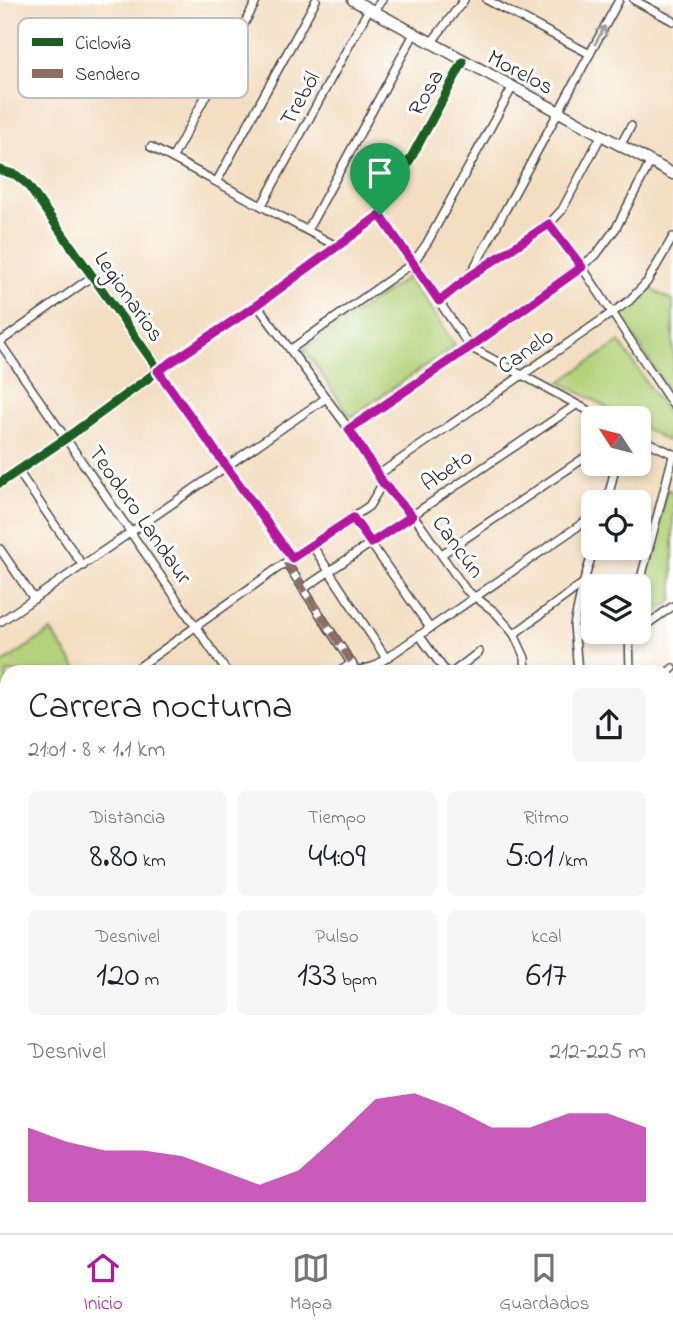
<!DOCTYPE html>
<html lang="es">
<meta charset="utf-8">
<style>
body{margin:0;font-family:"Indie Flower",sans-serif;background:#f6f6f6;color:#202124;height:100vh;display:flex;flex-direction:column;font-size:26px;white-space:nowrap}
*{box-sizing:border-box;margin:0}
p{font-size:23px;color:#757577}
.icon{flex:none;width:38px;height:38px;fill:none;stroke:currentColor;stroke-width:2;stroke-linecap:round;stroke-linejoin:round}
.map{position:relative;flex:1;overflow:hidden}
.details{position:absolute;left:0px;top:665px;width:674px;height:569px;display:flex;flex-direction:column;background:#fff;border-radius:21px 21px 0 0;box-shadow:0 4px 10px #0003}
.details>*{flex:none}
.needle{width:46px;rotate:306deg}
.fabs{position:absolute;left:581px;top:406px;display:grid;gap:14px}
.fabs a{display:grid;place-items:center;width:70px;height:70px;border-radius:10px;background:#fff;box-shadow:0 4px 10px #0003;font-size:35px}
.pin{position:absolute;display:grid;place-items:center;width:60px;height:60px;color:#fff;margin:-72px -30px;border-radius:50% 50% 50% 0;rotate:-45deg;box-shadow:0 0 7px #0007}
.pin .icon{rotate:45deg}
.round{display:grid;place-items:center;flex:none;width:74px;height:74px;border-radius:10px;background:#f6f6f6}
.head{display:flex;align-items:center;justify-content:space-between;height:119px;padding:0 28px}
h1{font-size:38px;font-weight:600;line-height:52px}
.figures{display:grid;grid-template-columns:repeat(3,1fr);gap:10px;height:119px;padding:7px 28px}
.figures div{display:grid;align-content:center;border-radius:10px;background:#f6f6f6;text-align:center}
.figures b{font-size:35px;font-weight:600}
.figures small{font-size:19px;font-weight:400}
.figures p{font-size:19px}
.chart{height:196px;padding:14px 28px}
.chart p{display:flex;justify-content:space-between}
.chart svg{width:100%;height:126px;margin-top:7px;fill:#b5179e;opacity:.7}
.tabs{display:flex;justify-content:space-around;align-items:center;height:98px;border-top:2px solid #e0e0e0;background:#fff;font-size:19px;color:#757577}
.tabs a{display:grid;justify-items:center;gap:4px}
.tabs .on{color:#b5179e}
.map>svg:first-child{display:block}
</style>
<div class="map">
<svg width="673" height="1233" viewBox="0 0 673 1233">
<rect width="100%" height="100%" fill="#fff"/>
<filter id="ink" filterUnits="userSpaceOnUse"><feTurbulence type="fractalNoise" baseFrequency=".0143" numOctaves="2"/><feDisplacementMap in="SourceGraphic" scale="14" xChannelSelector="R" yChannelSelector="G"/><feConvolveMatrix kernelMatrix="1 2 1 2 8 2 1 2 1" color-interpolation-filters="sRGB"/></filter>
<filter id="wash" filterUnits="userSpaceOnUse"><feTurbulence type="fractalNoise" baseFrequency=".00686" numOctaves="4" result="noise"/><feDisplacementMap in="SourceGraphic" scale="28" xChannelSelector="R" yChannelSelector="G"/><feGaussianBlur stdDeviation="1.57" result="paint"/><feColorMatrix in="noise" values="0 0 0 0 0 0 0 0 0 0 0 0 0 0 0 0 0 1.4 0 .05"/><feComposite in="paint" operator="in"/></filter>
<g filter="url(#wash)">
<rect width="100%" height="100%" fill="#f3dec1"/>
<g fill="#b3d27a" stroke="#6f7e52" stroke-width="2">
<path d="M408 277 455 345 351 417 304 349Z"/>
<path d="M649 288 673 301V399L620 314Z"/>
<path d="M620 342 672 422 667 441 639 425V418H626L560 382Z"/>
<path d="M667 489 673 492V600L639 624V608Z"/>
<path d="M51 631 79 672H7V746L0 736V665Z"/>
<path d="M57 1227H177L181 1233H61Z"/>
</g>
</g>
<g filter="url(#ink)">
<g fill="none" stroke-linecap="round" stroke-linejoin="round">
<g stroke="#494642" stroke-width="10">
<g id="street">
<path d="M487 0 590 54"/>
<path d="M634 0 673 21"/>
<path d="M373 11 382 0"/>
<path d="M431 43 464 0"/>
<path d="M620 146 631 126"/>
<path d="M151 147 338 247"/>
<path d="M173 157 257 0"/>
<path d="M0 170 16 175 27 184 292 558"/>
<path d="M217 181 316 0"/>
<path d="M262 205 369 9"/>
<path d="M380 215 470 347 602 418"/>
<path d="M549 224 582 267 673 405"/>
<path d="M308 229 414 34"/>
<path d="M469 277 619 0"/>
<path d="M439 301 469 277 549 224 562 210 601 136"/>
<path d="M257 305 349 429 383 483 419 523 466 590 495 612 514 634 525 658 526 672"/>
<path d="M0 342 93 276"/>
<path d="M0 343 227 672"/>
<path d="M291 349 413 263 427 243 512 88"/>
<path d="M349 429 470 347 596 255 616 228 650 163"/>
<path d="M639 438 673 454"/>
<path d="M18 471 83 566"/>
<path d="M378 475 629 301 647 282 673 237"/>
<path d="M0 483 65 439 158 371 257 305 380 215 463 62"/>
<path d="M607 502 616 464"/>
<path d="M353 518 430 628"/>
<path d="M312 545 386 658"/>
<path d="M0 549 34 599"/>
<path d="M442 554 593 452"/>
<path d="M286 562 357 672"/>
<path d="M639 586 673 456"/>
<path d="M303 589 576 405"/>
<path d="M0 622 326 398"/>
<path d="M639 630 673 606"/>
<path d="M629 632 630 672"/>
<path d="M514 634 582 584"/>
<path d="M419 635 446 672"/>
<path d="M357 671 375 666 593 516"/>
<path d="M132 672 292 558 369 506 383 483"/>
<path d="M339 672 352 663"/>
<path d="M453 672 479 652"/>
<path d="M578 672 574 625 583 584 594 548"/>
<path d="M667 673 673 668"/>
<path d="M0 752 7 762"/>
<path d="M667 755 673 751"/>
<path d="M667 894 673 903"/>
<path d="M0 904 7 899"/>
<path d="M667 933 673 929"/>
<path d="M0 955 7 966"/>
<path d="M667 996 673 992"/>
<path d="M0 1042 7 1037"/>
<path d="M667 1059 673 1055"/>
<path d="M667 1107 673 1116"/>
<path d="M0 1160 7 1170"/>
<path d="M0 1183 7 1178"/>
<path d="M49 1227 53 1233"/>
<path d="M329 1227 333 1233"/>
<path d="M608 1227 613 1233"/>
<path d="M17 1233 26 1227"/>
<path d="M230 1233 239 1227"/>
<path d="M352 1233 361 1227"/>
<path d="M465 1233 474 1227"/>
</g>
</g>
<g stroke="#494642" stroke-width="13">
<g id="secondary">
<path d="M353 0 673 174"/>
<path d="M667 1217 673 1213"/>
<path d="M644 1233 653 1227"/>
<path d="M668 1233 673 1230"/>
</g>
</g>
<use href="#street" stroke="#fff" stroke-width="7"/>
<use href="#secondary" stroke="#fff" stroke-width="10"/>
<path stroke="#8d6e63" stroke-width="7" stroke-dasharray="14 7" stroke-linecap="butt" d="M286 562 352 663"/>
<g stroke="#fff" stroke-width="13">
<g id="cycleway">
<path d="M0 170 16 175 27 184 292 558"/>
<path d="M0 483 65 439 158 371 257 305 380 215 463 62"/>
</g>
</g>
<use href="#cycleway" stroke="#1b5e20" stroke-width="9"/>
</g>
<defs><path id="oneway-shaft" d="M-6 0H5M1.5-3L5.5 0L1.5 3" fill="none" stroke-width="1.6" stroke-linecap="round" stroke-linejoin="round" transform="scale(1.75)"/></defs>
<use stroke="#a0a0a0" href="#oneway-shaft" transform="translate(600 35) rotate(-61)"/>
</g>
<g fill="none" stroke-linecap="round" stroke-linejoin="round" filter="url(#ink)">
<g stroke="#fff" stroke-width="14">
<path id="route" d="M380 215 439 301 469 277 549 224 582 267 470 347 349 429 383 483 412 516 371 543 353 518 292 558 158 371 257 305Z"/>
</g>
<use href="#route" stroke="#b5179e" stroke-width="9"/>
</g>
<g text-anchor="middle" stroke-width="6" stroke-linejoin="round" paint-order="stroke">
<g font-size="23" fill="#2b2b2b" stroke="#fff">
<text transform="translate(521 71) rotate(28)" y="8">Morelos</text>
<text transform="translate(425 92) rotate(-61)" y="8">Rosa</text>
<text transform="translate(299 98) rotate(-61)" y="8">Treból</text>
<text transform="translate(130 296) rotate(55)" y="8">Legionarios</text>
<text transform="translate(525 350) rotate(-35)" y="8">Canelo</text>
<text transform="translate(446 469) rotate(-34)" y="8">Abeto</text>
<text transform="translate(141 514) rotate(55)" y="8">Teodoro Landaur</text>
<text transform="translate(459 546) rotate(54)" y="8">Cancún</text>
</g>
</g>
<rect x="18" y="18" width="230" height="80" rx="10" fill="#fff" stroke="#bfbfbf" stroke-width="2"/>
<rect x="32" y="38" width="31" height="8" fill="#1b5e20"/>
<rect x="32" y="69" width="31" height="9" fill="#8d6e63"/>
<g font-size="19" fill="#2b2b2b">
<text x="75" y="49">Ciclovía</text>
<text x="75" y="80">Sendero</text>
</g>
</svg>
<div class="fabs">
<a><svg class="needle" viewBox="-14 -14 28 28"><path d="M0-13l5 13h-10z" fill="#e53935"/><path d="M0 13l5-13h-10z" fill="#757577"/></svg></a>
<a><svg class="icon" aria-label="locate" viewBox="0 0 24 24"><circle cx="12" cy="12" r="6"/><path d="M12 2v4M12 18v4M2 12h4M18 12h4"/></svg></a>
<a><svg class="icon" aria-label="layers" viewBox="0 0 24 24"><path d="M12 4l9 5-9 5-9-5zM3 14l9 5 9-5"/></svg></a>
</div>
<div class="pin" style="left:380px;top:215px;background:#1e9e55"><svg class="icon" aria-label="arrive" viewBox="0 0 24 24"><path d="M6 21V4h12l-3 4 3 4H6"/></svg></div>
<section class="details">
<div class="head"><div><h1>Carrera nocturna</h1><p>21:01 · 8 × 1.1 km</p></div><a class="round"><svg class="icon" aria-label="share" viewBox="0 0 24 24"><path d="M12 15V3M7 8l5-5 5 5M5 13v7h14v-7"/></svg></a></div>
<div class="figures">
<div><p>Distancia</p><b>8.80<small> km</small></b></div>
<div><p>Tiempo</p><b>44:09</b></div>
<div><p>Ritmo</p><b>5:01<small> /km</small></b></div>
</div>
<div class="figures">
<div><p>Desnivel</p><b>120<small> m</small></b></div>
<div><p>Pulso</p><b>133<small> bpm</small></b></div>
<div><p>kcal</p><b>617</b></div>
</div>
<div class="chart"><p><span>Desnivel</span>212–225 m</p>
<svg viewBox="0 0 160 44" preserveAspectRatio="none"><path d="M0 44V18L10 23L20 26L30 26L40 28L50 33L60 38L70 33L80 21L90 8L100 6L110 11L120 18L130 18L140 13L150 13L160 18V44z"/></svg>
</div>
</section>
</div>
<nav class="tabs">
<a class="on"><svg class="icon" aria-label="home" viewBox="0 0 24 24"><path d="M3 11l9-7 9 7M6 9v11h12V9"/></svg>Inicio</a>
<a><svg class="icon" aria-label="map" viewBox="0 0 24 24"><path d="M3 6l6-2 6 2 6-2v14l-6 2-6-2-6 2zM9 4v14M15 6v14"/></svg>Mapa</a>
<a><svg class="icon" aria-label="saved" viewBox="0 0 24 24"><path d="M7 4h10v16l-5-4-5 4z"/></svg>Guardados</a>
</nav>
